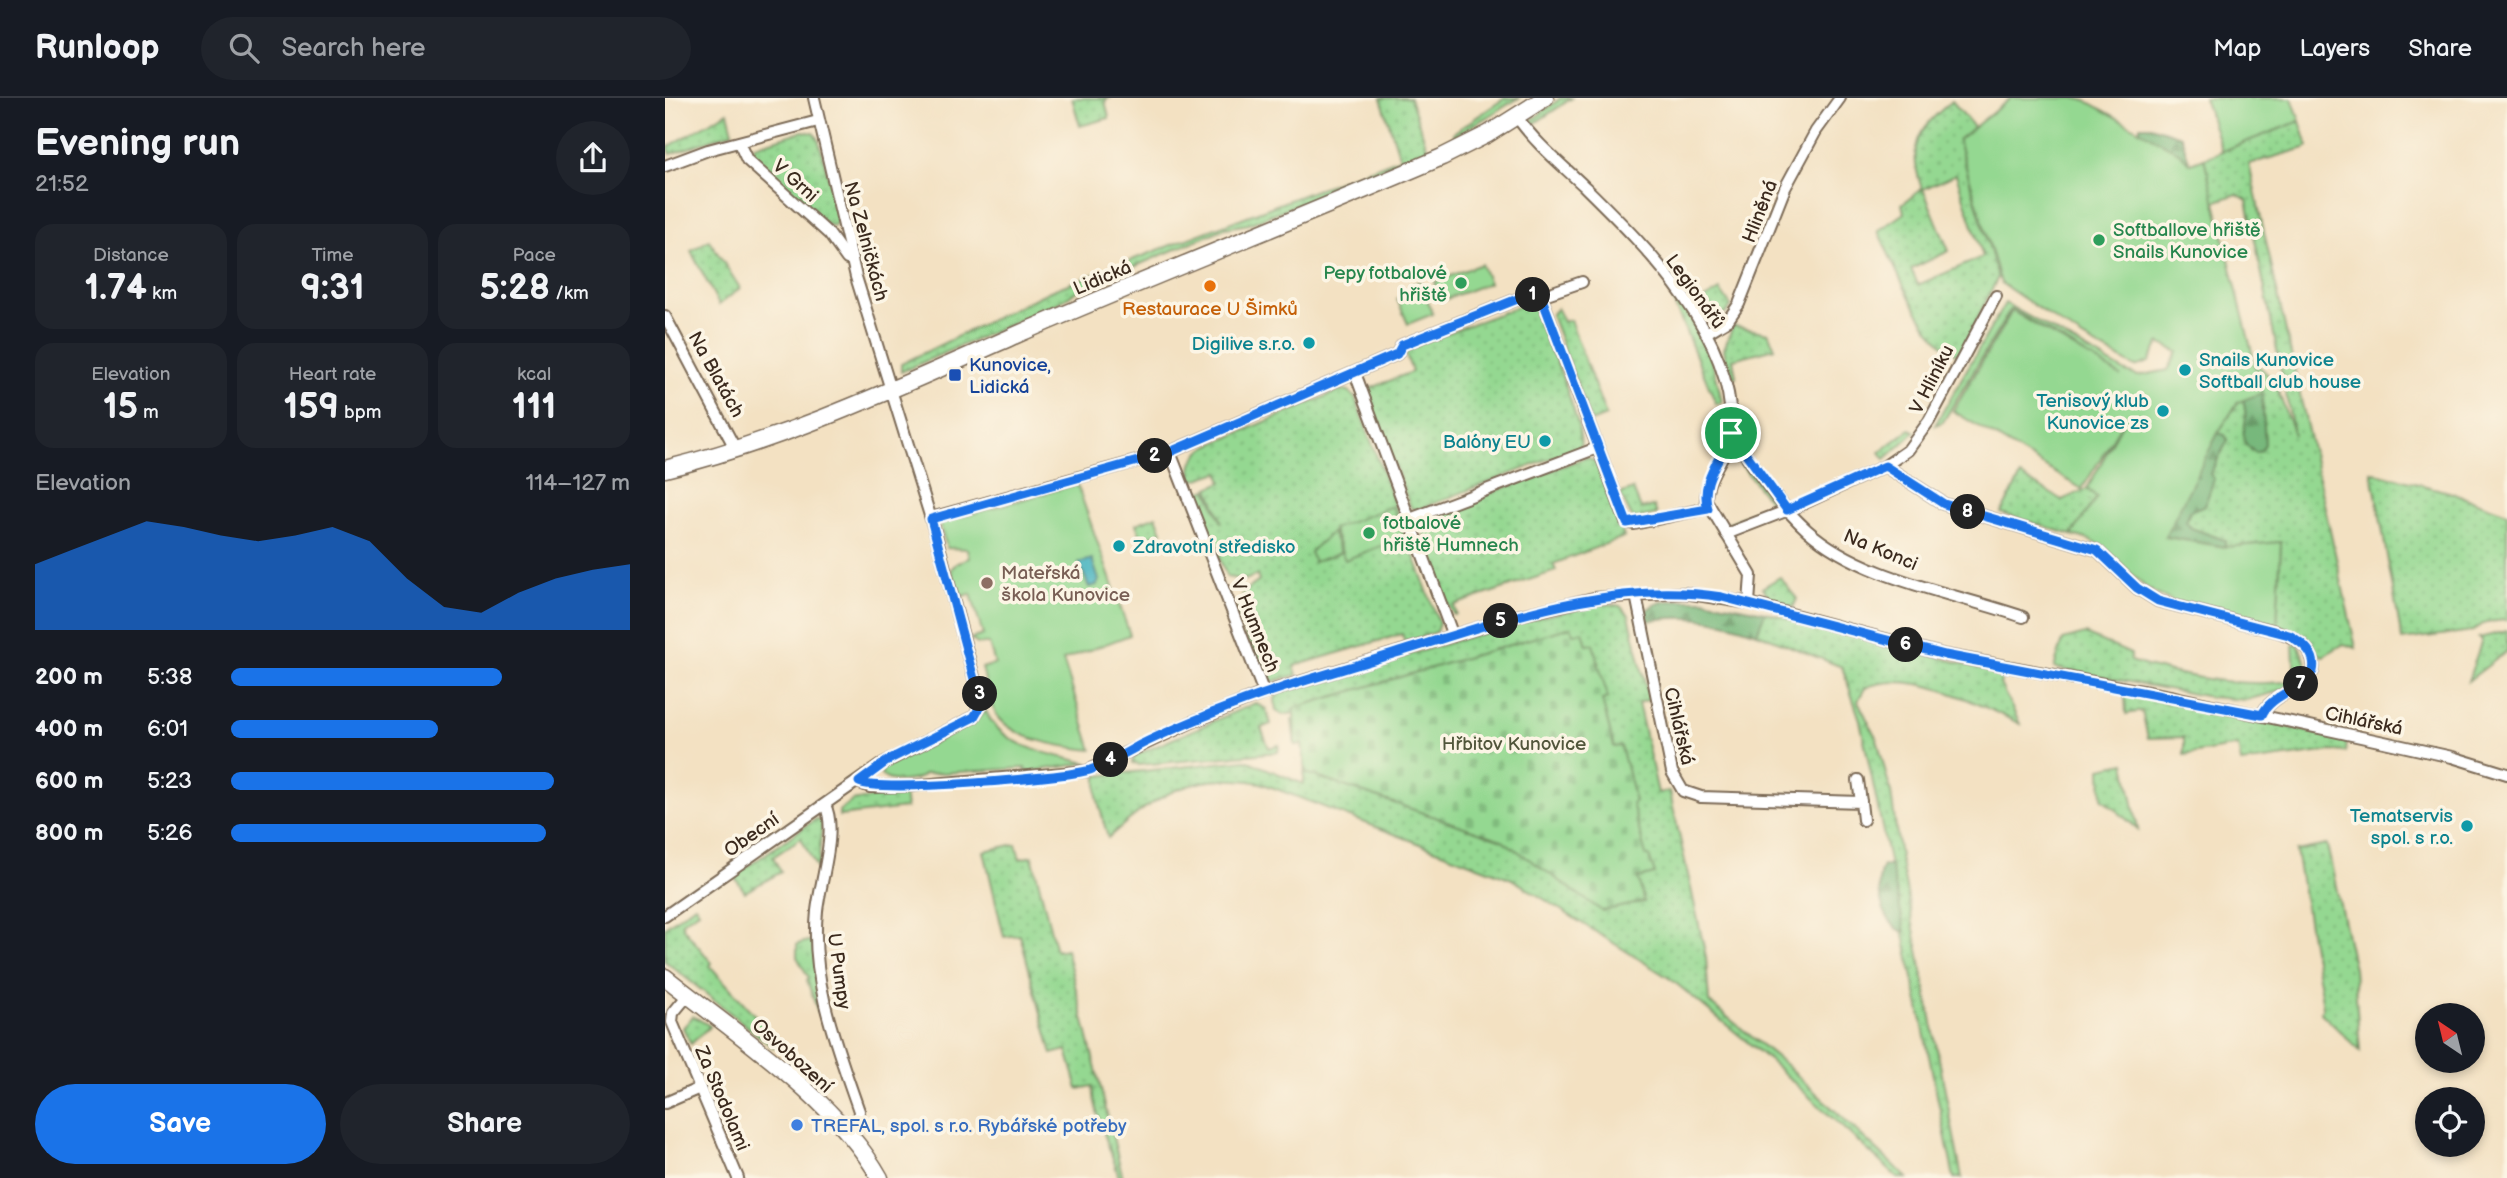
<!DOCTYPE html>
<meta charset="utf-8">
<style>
body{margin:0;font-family:"Balsamiq Sans",sans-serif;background:#20242c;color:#f1f3f6;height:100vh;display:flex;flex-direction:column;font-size:26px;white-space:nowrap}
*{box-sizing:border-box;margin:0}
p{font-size:23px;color:#9ea1a6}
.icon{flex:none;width:38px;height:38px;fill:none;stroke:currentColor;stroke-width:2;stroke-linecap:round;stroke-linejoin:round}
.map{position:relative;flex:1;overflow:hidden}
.panel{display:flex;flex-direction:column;background:#171b24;width:665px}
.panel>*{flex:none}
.needle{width:46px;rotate:325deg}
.tools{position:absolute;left:1750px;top:905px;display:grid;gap:14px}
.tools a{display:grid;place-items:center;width:70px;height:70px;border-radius:50%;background:#171b24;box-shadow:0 4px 10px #0003;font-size:35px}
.pin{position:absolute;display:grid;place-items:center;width:60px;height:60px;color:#fff;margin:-30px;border:4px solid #fff;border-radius:50%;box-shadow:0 2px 7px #0007}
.km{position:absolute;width:35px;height:35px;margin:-18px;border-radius:50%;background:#222;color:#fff;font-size:19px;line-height:35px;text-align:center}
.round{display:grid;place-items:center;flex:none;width:74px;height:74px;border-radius:37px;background:#20242c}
.headline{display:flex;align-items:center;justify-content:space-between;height:119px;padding:0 35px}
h1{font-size:38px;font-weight:600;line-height:52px}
.metrics{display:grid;grid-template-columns:repeat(3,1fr);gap:10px;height:119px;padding:7px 35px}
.metrics div{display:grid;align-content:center;border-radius:18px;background:#20242c;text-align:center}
.metrics b{font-size:35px;font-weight:600}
.metrics small{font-size:19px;font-weight:400}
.metrics p{font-size:19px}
.chart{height:196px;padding:14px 35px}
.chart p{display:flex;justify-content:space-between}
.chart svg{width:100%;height:126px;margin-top:7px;fill:#1a73e8;opacity:.7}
.cta{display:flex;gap:14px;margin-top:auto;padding:14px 35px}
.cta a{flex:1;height:80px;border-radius:42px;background:#1a73e8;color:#fff;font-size:28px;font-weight:600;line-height:80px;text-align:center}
.cta a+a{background:#20242c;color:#f1f3f6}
ul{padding:0 35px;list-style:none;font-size:23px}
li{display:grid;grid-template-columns:112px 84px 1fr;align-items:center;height:52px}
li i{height:18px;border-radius:9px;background:#1a73e8}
header{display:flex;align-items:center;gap:42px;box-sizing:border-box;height:98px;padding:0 35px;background:#171b24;border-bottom:2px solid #363941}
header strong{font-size:33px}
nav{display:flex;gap:38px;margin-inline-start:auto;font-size:24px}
.search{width:490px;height:63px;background:#20242c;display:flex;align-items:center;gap:18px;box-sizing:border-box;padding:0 24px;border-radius:38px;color:#9ea1a6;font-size:26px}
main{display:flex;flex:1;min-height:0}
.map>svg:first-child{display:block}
</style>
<header>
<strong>Runloop</strong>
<div class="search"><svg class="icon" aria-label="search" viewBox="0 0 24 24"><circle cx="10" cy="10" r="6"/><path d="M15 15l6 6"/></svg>Search here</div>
<nav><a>Map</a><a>Layers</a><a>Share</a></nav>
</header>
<main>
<section class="panel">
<div class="headline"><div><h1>Evening run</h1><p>21:52</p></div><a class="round"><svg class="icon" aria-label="share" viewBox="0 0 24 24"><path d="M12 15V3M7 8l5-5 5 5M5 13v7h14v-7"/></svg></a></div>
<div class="metrics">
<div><p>Distance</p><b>1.74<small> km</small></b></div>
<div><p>Time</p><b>9:31</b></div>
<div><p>Pace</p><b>5:28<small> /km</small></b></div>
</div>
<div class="metrics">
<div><p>Elevation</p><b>15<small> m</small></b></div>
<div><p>Heart rate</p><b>159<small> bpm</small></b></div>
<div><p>kcal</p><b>111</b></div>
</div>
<div class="chart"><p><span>Elevation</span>114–127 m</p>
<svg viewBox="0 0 160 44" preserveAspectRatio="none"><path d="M0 44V21L10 16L20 11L30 6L40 8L50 11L60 13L70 11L80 8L90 13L100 26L110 36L120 38L130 31L140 26L150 23L160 21V44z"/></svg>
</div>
<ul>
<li><b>200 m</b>5:38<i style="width:68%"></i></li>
<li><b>400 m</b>6:01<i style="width:52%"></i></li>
<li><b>600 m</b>5:23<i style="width:81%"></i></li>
<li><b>800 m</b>5:26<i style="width:79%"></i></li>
</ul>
<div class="cta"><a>Save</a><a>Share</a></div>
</section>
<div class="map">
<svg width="1842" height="1080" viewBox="0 0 1842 1080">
<defs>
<pattern id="grass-dots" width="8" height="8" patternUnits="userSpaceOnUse" patternTransform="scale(1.75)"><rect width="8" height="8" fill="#94d891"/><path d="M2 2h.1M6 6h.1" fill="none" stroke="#80ba7d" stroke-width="1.8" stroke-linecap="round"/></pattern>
<pattern id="forest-firs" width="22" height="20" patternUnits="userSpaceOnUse" patternTransform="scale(1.75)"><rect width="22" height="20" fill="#77b87b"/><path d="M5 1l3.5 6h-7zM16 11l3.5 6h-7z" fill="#639664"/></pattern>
<pattern id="cemetery-stones" width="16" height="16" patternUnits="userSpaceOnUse" patternTransform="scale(1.75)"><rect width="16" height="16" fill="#94d891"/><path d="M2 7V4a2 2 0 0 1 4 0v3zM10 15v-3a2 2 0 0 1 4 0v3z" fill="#80ba7d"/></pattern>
</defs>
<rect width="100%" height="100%" fill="#fcf5e5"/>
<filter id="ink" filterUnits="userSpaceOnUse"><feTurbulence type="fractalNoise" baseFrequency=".0143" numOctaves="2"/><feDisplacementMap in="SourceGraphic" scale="14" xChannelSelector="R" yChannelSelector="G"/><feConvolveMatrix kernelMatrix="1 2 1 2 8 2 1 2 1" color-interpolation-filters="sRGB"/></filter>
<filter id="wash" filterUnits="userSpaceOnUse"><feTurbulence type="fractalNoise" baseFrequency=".00686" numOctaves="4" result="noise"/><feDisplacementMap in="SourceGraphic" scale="28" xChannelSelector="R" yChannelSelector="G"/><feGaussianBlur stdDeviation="1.57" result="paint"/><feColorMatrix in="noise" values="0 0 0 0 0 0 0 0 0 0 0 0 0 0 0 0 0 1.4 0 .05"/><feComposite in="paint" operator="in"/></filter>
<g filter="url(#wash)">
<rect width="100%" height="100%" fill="#f3e1c2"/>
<g fill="url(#grass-dots)" stroke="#688158" stroke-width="2" fill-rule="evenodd">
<path d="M407 0H444L440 3 444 20 415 28Z"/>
<path d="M716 0H745L763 52 584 126 560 130 412 193 389 207 236 274V266L385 193 735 60Z"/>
<path d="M840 0H854L790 38 788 35Z"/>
<path d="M896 0H907L867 27V22Z"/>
<path d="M1287 3 1309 29 1293 42 1333 179 1294 257C1259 244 1229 166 1213 133L1239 115 1237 106 1257 91C1242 48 1252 32 1287 3ZM1291 76 1318 159 1253 187 1246 171 1284 153 1258 91Z"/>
<path d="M63 14 68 34 6 56 3 49Z"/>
<path d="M1635 23 1643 48 1640 50 1584 66 1691 550 1679 546 1658 558C1641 553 1635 535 1612 529L1616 444 1560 449 1500 439 1553 335 1573 304 1596 295 1588 262 1610 284 1629 337 1582 102 1572 96 1549 104 1539 60Z"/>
<path d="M138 33 148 35 153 40 174 120 169 128 163 127 86 56 89 48Z"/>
<path d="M44 142 75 190 54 207 26 153Z"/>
<path d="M1002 188C1036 231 1047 251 1057 305L1051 306Z"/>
<path d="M1055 192 1066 208 1062 214C1049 221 1039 218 1031 206Z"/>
<path d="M863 205 870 210C879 234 921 330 915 349L752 412 746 410 701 292 747 274 739 251Z"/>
<path d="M892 210 898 224 905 222 941 318 926 324 886 217Z"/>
<path d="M1068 228 1103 235 1110 250 1068 261 1071 279 1064 280 1059 251Z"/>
<path d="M676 292 684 293 690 300 774 525 771 534 740 545 737 536 629 568 632 577 605 584 598 581 571 515 579 494 594 483 592 477 580 482 562 479 528 397 542 391 557 425 544 390 557 384 554 374 527 383C523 367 530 356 543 348Z"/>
<path d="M1245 331 1250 334 1220 361 1215 354Z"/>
<path d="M1067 351H1071L1111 405 1110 410 1063 429 1062 426 1106 405 1066 354Z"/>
<path d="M922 359 932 365 959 439 888 466 891 473 789 507 791 516 789 517C778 504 750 436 761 419Z"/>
<path d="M1707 374 1784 394 1842 415V522L1821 524 1808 533 1737 542Z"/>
<path d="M1356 378 1397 402 1422 391 1432 399 1407 437 1336 415Z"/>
<path d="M968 391 976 411 989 408 992 416 968 421 955 396Z"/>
<path d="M491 418 497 434 477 441 471 426Z"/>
<path d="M1115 479 1132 501 1128 510 1107 502 1097 490Z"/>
<path d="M939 505 955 508 964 517 984 602 973 605 993 695 1005 693 1007 704 1041 859 1044 904 1120 966 1242 1080H1233L1103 961 1007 882 847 781 596 685C530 672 490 697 443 740L432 699V678L581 662 638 686C641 672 639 660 637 646L630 647 627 621H630L629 615 618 617 611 613 610 600 615 595 861 522Z"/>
<path d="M1100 514 1338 576 1335 586 1355 626C1313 605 1245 570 1200 590L1193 603 1212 641 1226 695 1235 759 1297 1080H1289L1195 622 1177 569 1092 535Z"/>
<path d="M1842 533V553L1803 583 1817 542 1814 540Z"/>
<path d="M1420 536 1466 556 1465 563C1517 579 1575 590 1630 583L1628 547 1633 546 1641 565 1638 579 1619 592 1581 602 1545 599 1389 570 1398 542Z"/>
<path d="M1460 597 1573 617 1682 643 1681 654 1666 653 1576 665 1573 648 1519 657V639L1483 640 1477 613 1461 616Z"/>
<path d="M590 605 601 611 606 626 596 630 604 650 614 647 613 654 474 667 468 665 469 658Z"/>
<path d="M1460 665 1473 731 1437 700 1436 670Z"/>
<path d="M239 695 241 710 174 718V713L187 703Z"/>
<path d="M151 721 157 724 153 773 136 740 108 759 116 774 80 794 69 778Z"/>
<path d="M351 746 355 761 367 758 391 853 401 851 458 1080H454C446 1049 430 1021 428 988L413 991 402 952 387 956 355 837 339 839 319 753Z"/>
<path d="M1662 747 1689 871 1695 953 1656 915 1658 908 1631 753Z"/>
<path d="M30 807 34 813 17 824 19 831 47 865 45 868 114 944 109 950 0 863V829Z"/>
<path d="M147 842 157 912 153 914 142 882 144 880 132 859V846Z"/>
<path d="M28 918 45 928 26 946 18 930Z"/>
</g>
<g fill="url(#forest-firs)" stroke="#59714c" stroke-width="2">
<path d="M1475 28H1486L1516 38 1525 66 1472 39Z"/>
<path d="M1553 124 1597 295 1600 346 1596 353 1591 355C1573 343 1579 337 1581 319Z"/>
<path d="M1553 335 1560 337 1563 342 1545 376 1549 381 1540 407 1525 413 1521 424 1526 430 1560 442V449L1496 438Z"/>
<path d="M1014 502H1039L1100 514 1092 535C1057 522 1020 515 983 523L981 513C991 503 1001 503 1014 502Z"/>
<path d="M1218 768H1226L1240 834C1218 829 1208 786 1218 768Z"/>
</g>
<path fill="url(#cemetery-stones)" stroke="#688158" stroke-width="2" d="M906 529 908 536 918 533 922 547 928 546 943 600 937 602 949 649 956 648 970 703 967 705 981 758H984L990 776 973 780 979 804 937 813 837 742 641 675 637 646 630 647 629 610Z"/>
<g fill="#94d891" stroke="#688158" stroke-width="2">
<path d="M1346 0H1409L1422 3 1510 52 1525 65 1539 60 1597 295 1573 304 1553 335 1500 439 1560 449 1616 444 1612 526C1575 522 1517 512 1485 492 1465 479 1453 458 1432 446 1425 441 1415 439 1407 437L1432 399 1422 391 1461 319 1417 391 1288 313 1347 213 1456 278 1346 211 1278 324 1270 327 1340 205 1461 274 1473 278 1503 272 1513 254 1494 245 1484 264 1470 269 1419 241 1336 185 1293 42Z"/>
<path d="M1539 0H1627L1635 23 1557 53Z"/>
<path d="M816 166 824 185 776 203 769 184Z"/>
<path d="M755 183 768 216 743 226 732 201 748 195 745 187Z"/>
<path d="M412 386 465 537 398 562 427 652C398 649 343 642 329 612 323 600 321 584 317 570L330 566 324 546H313L305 541 318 537 306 496 294 499 286 471 292 465 304 460 302 451 282 450 274 425Z"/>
<path d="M727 408 739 439 680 462 668 431Z"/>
<path d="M667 434 675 455 649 464 645 454Z"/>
<path d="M321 613C336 650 389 657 423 665L361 674 360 670 260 676C251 684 225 686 216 677L219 669 304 627Z"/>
</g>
<path fill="#45b3c0" stroke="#406e6f" stroke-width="2" d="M427 461 434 482 432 487 424 489 414 465Z"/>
</g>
<g filter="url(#ink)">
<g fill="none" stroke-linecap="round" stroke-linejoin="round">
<g stroke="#7b6a57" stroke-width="14">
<g id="street">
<path d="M852 19C870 45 896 66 919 88 983 151 1070 236 1066 333 1065 356 1041 375 1041 402L1086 477 1084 505"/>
<path d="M74 45 82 62 164 136 182 161"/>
<path d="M0 68 43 52 153 23"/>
<path d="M876 198 961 424 969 426 1043 410"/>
<path d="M0 218 71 352"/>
<path d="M1043 234 1063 222 1074 206 1120 90 1151 33 1175 0"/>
<path d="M690 275 788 538"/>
<path d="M1066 336C1090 369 1111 404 1142 432 1197 481 1289 495 1358 519"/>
<path d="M505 354 599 595"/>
<path d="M1220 368 1279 406 1432 452 1472 490 1493 503 1614 534C1631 540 1652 552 1648 573 1635 593 1606 596 1597 617"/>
<path d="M266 420 505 354 732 256 737 247 865 196 876 198 917 184"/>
<path d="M745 421 932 350"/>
<path d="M1061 436 1131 409 1220 368 1243 352 1264 323 1331 198"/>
<path d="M971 497 1007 674 1018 693 1036 699 1196 704 1198 722"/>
<path d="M1193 682 1196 704"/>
<path d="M193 684 205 689 244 688 422 673 527 624 599 595 852 518 929 500 1019 495 1084 505 1280 557 1510 599 1719 644 1787 659 1842 676"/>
<path d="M160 707C173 732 155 784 152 813 145 882 172 949 194 1013L193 1025 184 1038"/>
<path d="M0 818 217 666 309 619 316 606 271 437 191 179 149 0"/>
<path d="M23 897 8 915 7 924 73 1080"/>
<path d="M0 1005 35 990"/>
</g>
</g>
<g stroke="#7b6a57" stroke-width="19">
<g id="secondary">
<path d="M0 371C123 341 235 288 351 237 492 176 635 120 777 59L823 36 880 0"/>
<path d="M0 879C70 935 171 1001 215 1080"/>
</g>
</g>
<use href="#street" stroke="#fff" stroke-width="10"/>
<use href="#secondary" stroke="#fff" stroke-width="16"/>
</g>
</g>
<g fill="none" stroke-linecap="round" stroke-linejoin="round" filter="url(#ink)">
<g stroke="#fff" stroke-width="14">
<path id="route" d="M865 196 876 198 962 425 1043 411C1034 383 1057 360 1066 335L1122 412 1220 368 1279 406 1432 452 1472 490 1493 503 1624 537C1638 545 1652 556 1648 573 1635 593 1606 596 1597 617L1280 557 1057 499C945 481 837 523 731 555 671 574 609 590 550 614 526 624 501 634 477 646 460 655 443 666 425 672 399 680 212 695 194 684L225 661 309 619 316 607 266 421 505 354 732 256 737 247Z"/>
</g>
<use href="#route" stroke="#1a73e8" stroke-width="9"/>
</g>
<g fill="#2e9e5b" stroke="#fcf5e5" stroke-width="2.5">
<circle cx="1434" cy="142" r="7"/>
<circle cx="796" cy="185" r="7"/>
<circle cx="704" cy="435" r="7"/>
</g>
<circle fill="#e8710a" stroke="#fcf5e5" stroke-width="2.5" cx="545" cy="188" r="7"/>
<g fill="#0f9aa8" stroke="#fcf5e5" stroke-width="2.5">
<circle cx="644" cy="245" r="7"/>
<circle cx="1520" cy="272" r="7"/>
<circle cx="1498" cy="313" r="7"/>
<circle cx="880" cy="343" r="7"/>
<circle cx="454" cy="448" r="7"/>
<circle cx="1802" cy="728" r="7"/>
</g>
<rect fill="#1a4fb4" stroke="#fcf5e5" stroke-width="2.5" x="283" y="270" width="14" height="14" rx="3.5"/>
<circle fill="#8d6e63" stroke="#fcf5e5" stroke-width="2.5" cx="322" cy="485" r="7"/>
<circle fill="#3f7fe0" stroke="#fcf5e5" stroke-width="2.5" cx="132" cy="1027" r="7"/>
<g text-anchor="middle" stroke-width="7" stroke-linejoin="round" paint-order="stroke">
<g font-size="19" fill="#3b2a1e" stroke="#fcf5e5">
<text transform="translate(131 82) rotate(42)" y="7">V Grni</text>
<text transform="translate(1094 113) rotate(-69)" y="7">Hliněná</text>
<text transform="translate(202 143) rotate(75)" y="7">Na Zelničkách</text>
<text transform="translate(437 179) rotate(-23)" y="7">Lidická</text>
<text transform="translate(1031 193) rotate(54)" y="7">Legionářů</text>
<text transform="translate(52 276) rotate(61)" y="7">Na Blatách</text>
<text transform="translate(1266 281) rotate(-63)" y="7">V Hliníku</text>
<text transform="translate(1216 451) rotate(23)" y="7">Na Konci</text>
<text transform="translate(591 527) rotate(68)" y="7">V Humnech</text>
<text transform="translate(1699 622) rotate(12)" y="7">Cihlářská</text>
<text transform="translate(1015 628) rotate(77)" y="7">Cihlářská</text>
<text transform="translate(86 736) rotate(-35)" y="7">Obecní</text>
<text transform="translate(175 873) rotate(82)" y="7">U Pumpy</text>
<text transform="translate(128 957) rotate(42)" y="7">Osvobození</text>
<text transform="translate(58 1000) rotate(67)" y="7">Za Stodolami</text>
</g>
<g font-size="19" fill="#27864d" stroke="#fcf5e5" text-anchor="start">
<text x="1448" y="138">Softballove hřiště<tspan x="1448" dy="22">Snails Kunovice</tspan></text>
<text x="782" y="181" text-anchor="end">Pepy fotbalové<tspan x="782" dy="22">hřiště</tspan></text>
<text x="718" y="431">fotbalové<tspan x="718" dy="22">hřiště Humnech</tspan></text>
</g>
<g font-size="19" fill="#c56008" stroke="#fcf5e5">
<text x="545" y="217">Restaurace U Šimků</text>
</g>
<g font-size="19" fill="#0d838f" stroke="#fcf5e5" text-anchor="end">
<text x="630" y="252">Digilive s.r.o.</text>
<text x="1534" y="268" text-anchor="start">Snails Kunovice<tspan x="1534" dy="22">Softball club house</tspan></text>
<text x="1484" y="309">Tenisový klub<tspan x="1484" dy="22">Kunovice zs</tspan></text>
<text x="866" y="350">Balóny EU</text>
<text x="468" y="455" text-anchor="start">Zdravotní středisko</text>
<text x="1788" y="724">Tematservis<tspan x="1788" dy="22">spol. s r.o.</tspan></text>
</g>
<g font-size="19" fill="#164399" stroke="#fcf5e5" text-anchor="start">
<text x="304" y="273">Kunovice,<tspan x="304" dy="22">Lidická</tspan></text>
</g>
<g font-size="19" fill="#785e54" stroke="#fcf5e5" text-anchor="start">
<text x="336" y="481">Mateřská<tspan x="336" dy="22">škola Kunovice</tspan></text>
</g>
<g font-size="19" fill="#51563b" stroke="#fcf5e5">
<text x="849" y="652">Hřbitov Kunovice</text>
</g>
<g font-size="19" fill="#366cbe" stroke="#fcf5e5" text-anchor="start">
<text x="146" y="1034">TREFAL, spol. s r.o. Rybářské potřeby</text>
</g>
</g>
</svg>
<div class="tools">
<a><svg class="needle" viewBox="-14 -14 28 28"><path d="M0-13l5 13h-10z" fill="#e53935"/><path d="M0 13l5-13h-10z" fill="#9ea1a6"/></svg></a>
<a><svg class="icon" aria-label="locate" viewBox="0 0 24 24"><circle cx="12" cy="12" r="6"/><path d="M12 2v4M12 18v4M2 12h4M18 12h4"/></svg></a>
</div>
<div class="pin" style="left:1066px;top:335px;background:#1e9e55"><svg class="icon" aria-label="arrive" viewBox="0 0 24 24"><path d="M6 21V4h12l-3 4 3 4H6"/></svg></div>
<b class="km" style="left:868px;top:197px">1</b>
<b class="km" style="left:490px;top:358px">2</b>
<b class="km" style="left:315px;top:596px">3</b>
<b class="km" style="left:446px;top:662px">4</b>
<b class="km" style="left:836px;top:523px">5</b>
<b class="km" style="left:1241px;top:547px">6</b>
<b class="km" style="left:1636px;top:586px">7</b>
<b class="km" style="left:1303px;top:414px">8</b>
</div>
</main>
